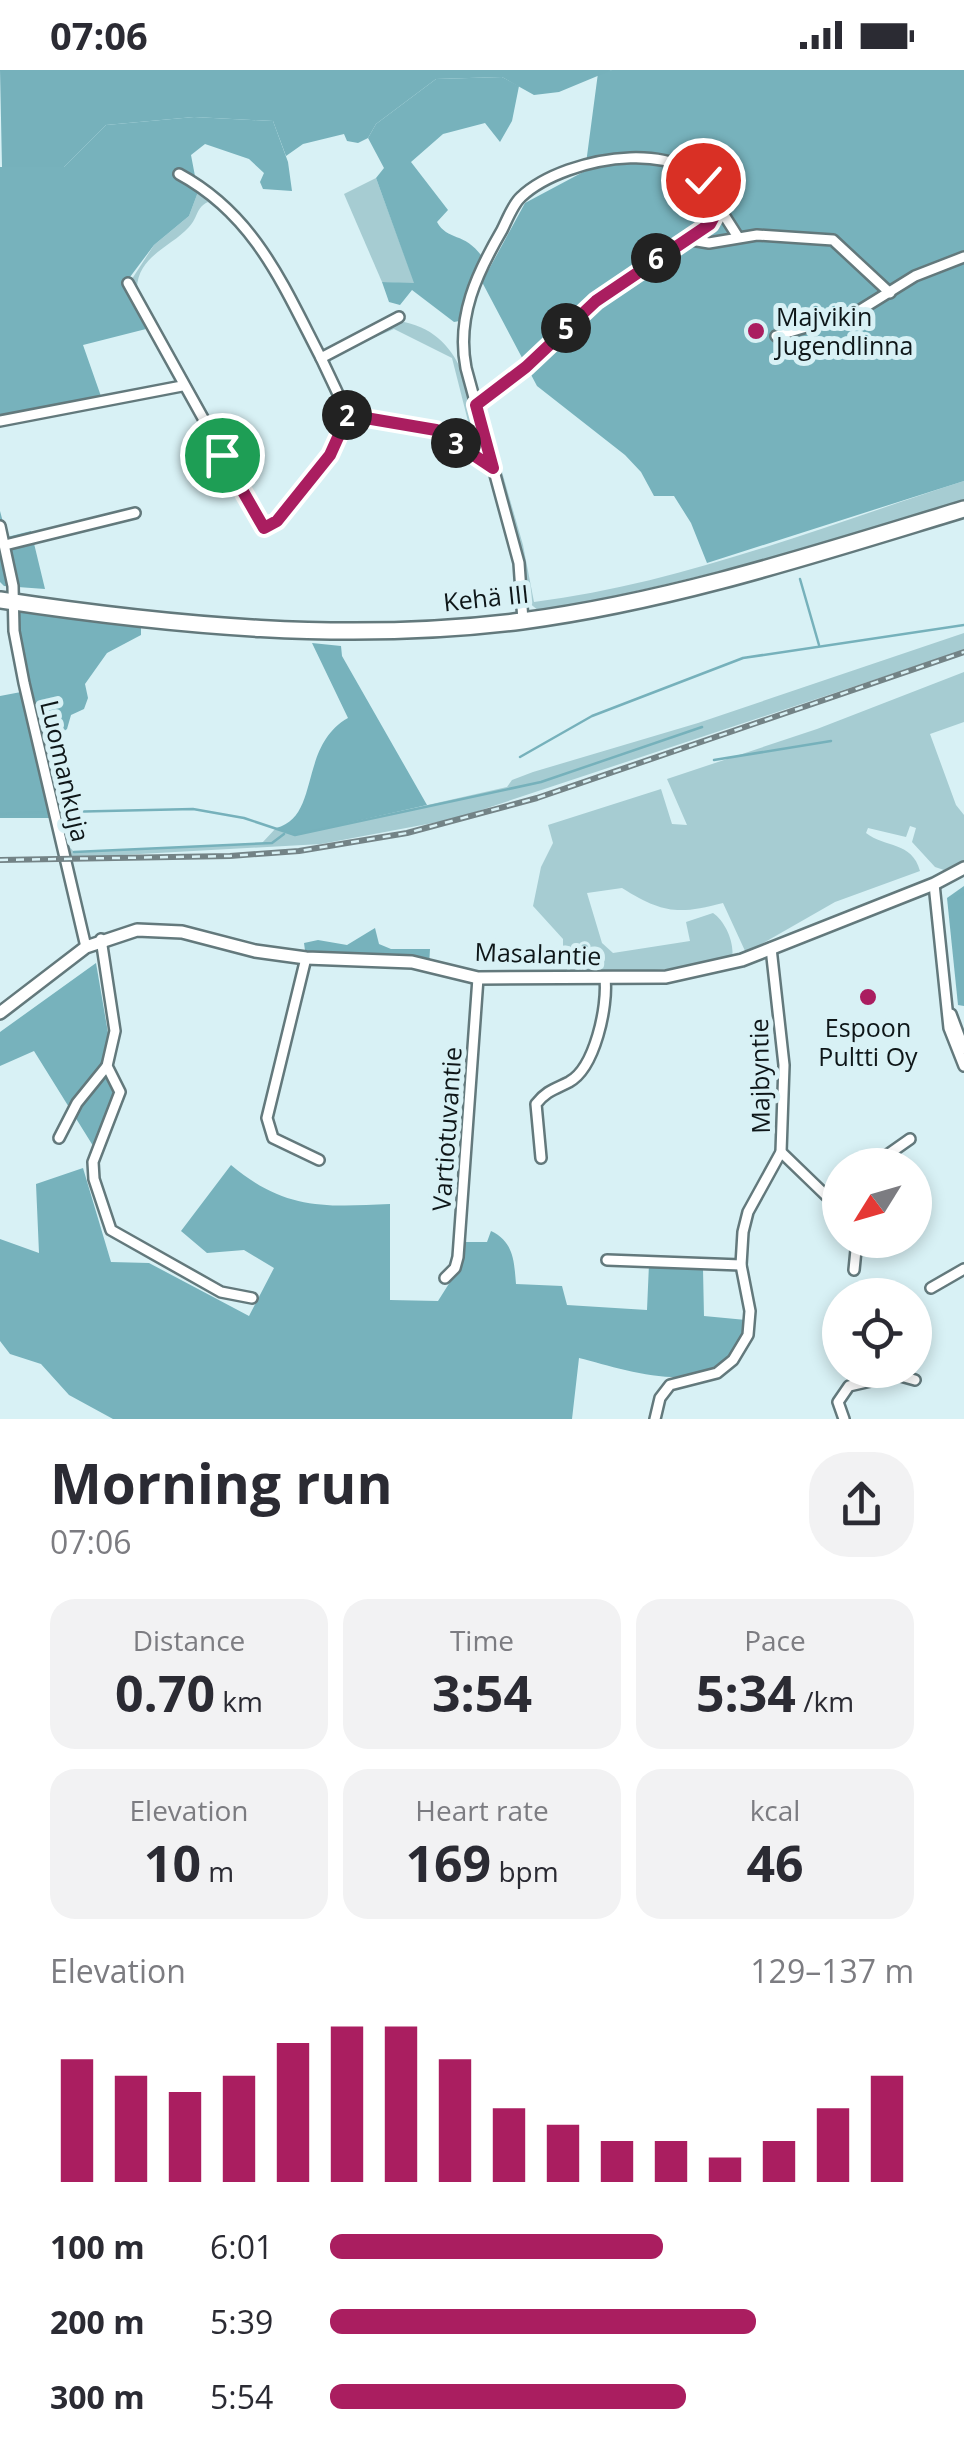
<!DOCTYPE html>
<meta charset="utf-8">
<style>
body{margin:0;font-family:"Open Sans",sans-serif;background:#f2f2f3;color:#2b2b33;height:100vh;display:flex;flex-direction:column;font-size:38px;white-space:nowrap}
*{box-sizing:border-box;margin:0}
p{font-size:32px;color:#7c7c81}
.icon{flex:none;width:55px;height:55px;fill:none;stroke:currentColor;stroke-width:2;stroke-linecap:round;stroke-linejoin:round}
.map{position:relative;height:1349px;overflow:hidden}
.drawer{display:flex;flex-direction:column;background:#fff;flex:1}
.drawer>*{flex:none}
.needle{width:65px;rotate:233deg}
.fabs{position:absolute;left:822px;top:1078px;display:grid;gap:20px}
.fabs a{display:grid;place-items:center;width:110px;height:110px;border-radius:50%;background:#fff;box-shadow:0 5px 15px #0003;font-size:50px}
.pin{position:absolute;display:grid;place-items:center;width:85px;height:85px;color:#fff;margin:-42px;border:5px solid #fff;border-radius:50%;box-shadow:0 2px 10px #0007}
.km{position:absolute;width:50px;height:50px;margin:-25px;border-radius:50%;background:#222;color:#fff;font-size:28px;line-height:50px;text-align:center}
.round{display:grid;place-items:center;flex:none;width:105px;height:105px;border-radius:40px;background:#f2f2f3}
.head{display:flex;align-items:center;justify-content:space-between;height:170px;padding:0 50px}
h1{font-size:55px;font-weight:700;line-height:75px}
.figures{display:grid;grid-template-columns:repeat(3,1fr);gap:15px;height:170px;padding:10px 50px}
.figures div{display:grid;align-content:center;border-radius:25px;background:#f2f2f3;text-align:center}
.figures b{font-size:50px;font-weight:700}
.figures small{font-size:28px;font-weight:400}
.figures p{font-size:28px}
.chart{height:280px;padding:20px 50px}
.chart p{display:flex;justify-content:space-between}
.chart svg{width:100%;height:180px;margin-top:10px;stroke:#aa1e60;stroke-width:6}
ul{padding:0 50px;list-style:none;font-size:32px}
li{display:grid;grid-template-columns:160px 120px 1fr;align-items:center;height:75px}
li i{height:25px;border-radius:12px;background:#aa1e60}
.status{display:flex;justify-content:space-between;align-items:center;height:70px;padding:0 50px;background:#fff;direction:ltr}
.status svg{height:28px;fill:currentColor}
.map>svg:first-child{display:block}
</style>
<div class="status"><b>07:06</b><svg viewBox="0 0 49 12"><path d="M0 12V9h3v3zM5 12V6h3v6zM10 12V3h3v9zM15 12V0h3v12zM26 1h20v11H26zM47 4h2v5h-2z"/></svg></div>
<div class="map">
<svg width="964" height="1349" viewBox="0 0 964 1349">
<rect width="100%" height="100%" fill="#d8f1f5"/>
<g fill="#a6ccd2" fill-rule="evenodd">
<path d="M376 108 415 214 382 212 344 124Z"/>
<path d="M203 121 261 180 342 336 328 382 273 452 266 455 130 212 154 175 189 146 198 122ZM208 132C222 143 237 156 248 169 265 188 334 318 337 341 341 367 290 437 268 448L137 218C138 186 171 177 189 157 198 148 196 137 208 132Z"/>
<path d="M398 251C466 261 469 327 485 381L482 385 437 357 349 339 325 288ZM394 259 452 288 473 371 436 353 355 336 348 330 330 294 332 286Z"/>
<path d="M494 374 523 475 534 532C680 514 824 456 964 411V431C823 475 684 514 539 541L528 532 520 476 491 375Z"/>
<path d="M964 563V580L454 749 321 774 68 788 67 774 74 782 262 773 276 758 295 765 507 717 512 710 533 702 698 653Z"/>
<path d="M964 602V652L930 664 956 735 964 745V790L944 800 935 797 912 772 916 758 910 756 906 767 868 758 866 763C885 778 912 771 920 801L835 832 746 883 723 833C678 845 662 843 622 818L587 823 602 873 613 883 690 871 686 852 713 843C725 851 735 873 732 888L683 898 596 904 575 895 563 897V869L533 836 541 797 553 773 548 755 661 719 672 754 687 755 667 709 817 659Z"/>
</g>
<g fill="#77b2bc">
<path d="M612 0H964V411L707 493 691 453 674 426H654L641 402 625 385 537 316 482 212 525 133 585 101 598 3Z"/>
<path d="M502 7 519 16 512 51 500 72 485 53 443 64 411 92 448 140 437 152C448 172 467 161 485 191L465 250 454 252 412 220 400 235 389 232 382 212 414 213 376 108 384 98 368 68 376 54 436 9Z"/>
<path d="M194 47 273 51 288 92 292 121 263 119 260 112 264 103 249 89 205 74 191 85 198 122 189 146 154 175 124 215 146 259 83 275 103 332 0 355V97H64L106 55Z"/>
<path d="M0 441 7 467 31 461 45 519 4 516 0 512Z"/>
<path d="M31 541 64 548 141 555V565L107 583 85 614 88 628 84 639 71 645 67 659 44 675 17 556 19 542Z"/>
<path d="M312 573 341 576 342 586 427 735 295 765 276 758C321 747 298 676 348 648Z"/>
<path d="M21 622 51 748H0V626Z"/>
<path d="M964 816V936L958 935 947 828Z"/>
<path d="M375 858 379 874 391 879H430L429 896 306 888 304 873 318 870 347 875Z"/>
<path d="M96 893 117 1015 95 1079 34 981 0 996V962Z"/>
<path d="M231 1095C285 1140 324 1137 390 1134V1230L438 1231 457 1201 462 1172H487L491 1161C514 1172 514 1191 516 1214L562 1216 567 1235 647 1240 649 1194 703 1199 704 1246 746 1250C735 1338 634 1302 579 1288L572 1349H113L69 1325 41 1294 10 1284 0 1271V1169L39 1183 36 1114 83 1098 111 1192 149 1193 249 1246 274 1198 244 1180 207 1183 181 1161Z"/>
</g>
<path fill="#76b1bb" d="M0 0H612L559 22 534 25 502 7 436 9 376 54 368 68 358 73 347 71 344 64 303 74 286 86 273 51 194 47 106 55 64 97H2Z"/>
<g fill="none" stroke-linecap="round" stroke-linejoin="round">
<g stroke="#76b1bb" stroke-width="2.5">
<path d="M800 509 819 575"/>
<path d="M520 687 592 646 743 588 964 555"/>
<path d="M714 690 831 671"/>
<path d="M62 742 193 739 244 748 295 765 541 712 702 657"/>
<path d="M0 744 49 742"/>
<path d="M74 782 272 773 284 764"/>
<path d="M955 828 964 823"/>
</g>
<g stroke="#63797c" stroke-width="14">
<g id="minor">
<path d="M179 104C255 145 283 215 321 288"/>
<path d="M717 134 738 167"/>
<path d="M685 169 709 173 757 165 833 170 890 223"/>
<path d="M128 213 264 458 277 451 330 385 348 345 436 360 493 398"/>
<path d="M776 266 857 242 915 206 964 187"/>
<path d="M476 335 526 297 596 231 709 154 717 141C703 60 565 85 521 127 513 134 507 150 502 160 477 203 456 247 466 298L519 493 523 551"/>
<path d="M348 345 321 288 399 247"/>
<path d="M0 351 182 316"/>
<path d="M0 456 13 516 14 561 24 613 86 877"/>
<path d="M5 475 135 443"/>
<path d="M934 814 949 958 964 996"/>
<path d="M101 869 115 961 107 996 120 1022 93 1092 94 1109 111 1160 221 1222 252 1228"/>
<path d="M306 888 267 1048 273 1068 319 1090"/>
<path d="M951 944 964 979"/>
<path d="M59 1068 77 1033 107 996"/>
<path d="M781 1082 840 1139"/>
<path d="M541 1088 536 1034C546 1021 555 1019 569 1012 595 998 608 936 605 909"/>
<path d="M873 1095 910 1069"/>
<path d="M824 1123 840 1118"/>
<path d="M607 1190 741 1195"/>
<path d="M854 1200 857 1170"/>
<path d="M445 1208 455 1198 458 1187 478 908"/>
<path d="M931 1218 964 1199"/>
<path d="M655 1349 660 1328 670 1315 717 1303 733 1290 748 1265 750 1241 741 1195 743 1162 748 1142 781 1082 784 995 771 878"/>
<path d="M844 1349 838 1332 849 1316 897 1305 915 1310"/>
</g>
</g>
<g stroke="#63797c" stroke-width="16">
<path id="tertiary" d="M0 943 86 877 137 860 182 862 255 881 306 888 412 892 478 908 666 907 742 890 934 814 964 798"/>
</g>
<g stroke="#63797c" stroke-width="20">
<path id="trunk" d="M0 530C172 556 349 573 522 551 673 531 819 483 964 439"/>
</g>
<use href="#minor" stroke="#fff" stroke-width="9"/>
<use href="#tertiary" stroke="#fff" stroke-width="11"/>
<use href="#trunk" stroke="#fff" stroke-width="15"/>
<g stroke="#738386" stroke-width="6">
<path id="rail" d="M0 790 230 786 299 781 407 763 537 728 964 582"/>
</g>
<use href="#rail" stroke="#d8f1f5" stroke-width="2.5" stroke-dasharray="8" stroke-linecap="butt"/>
</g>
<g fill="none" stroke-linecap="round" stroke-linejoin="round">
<g stroke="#fff" stroke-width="20">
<path id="route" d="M222 385 264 458 277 451 330 385 348 345 436 360 493 398 476 335 526 297 596 231 710 154 717 141 703 110"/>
</g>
<use href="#route" stroke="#aa1e60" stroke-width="12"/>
</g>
<g fill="#aa1e60" stroke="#d8f1f5" stroke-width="4">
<circle cx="756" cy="261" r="10"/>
<circle cx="868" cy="927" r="10"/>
</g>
<g text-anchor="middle" stroke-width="10" stroke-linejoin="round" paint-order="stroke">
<g font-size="25" fill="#0e1618" stroke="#d8f1f5" text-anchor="start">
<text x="776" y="256">Majvikin<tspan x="776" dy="29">Jugendlinna</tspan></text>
<text x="868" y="967" text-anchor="middle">Espoon<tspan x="868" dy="29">Pultti Oy</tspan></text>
</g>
<g font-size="25" fill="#0e1618" stroke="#d8f1f5">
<text transform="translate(486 528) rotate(-6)" y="9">Kehä III</text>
<text transform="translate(65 701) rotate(77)" y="9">Luomankuja</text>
<text transform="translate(538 884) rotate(2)" y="9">Masalantie</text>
<text transform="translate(760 1006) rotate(-91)" y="9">Majbyntie</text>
<text transform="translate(447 1059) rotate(-86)" y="9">Vartiotuvantie</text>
</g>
</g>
</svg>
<div class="fabs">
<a><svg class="needle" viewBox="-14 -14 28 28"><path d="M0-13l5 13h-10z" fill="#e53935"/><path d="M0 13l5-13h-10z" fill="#7c7c81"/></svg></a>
<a><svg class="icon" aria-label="locate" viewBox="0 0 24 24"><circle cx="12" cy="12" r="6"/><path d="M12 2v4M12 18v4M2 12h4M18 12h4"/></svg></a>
</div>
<div class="pin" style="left:222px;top:385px;background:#1e9e55"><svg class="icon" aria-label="arrive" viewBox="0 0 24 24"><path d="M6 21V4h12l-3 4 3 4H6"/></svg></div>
<div class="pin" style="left:703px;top:110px;background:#d93025"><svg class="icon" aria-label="check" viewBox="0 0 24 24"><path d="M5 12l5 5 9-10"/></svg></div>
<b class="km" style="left:347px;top:345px">2</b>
<b class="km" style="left:456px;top:373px">3</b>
<b class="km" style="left:566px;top:258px">5</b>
<b class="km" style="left:656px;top:188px">6</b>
</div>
<section class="drawer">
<div class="head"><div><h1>Morning run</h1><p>07:06</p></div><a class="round"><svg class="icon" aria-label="share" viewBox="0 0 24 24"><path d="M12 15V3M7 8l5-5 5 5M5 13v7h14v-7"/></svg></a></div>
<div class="figures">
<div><p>Distance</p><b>0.70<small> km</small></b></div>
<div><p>Time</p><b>3:54</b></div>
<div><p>Pace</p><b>5:34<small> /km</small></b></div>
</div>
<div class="figures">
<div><p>Elevation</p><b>10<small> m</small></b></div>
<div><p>Heart rate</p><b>169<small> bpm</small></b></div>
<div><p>kcal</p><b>46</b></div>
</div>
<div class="chart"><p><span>Elevation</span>129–137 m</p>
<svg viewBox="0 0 160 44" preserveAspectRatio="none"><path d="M5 44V14M15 44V18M25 44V22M35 44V18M45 44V10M55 44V6M65 44V6M75 44V14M85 44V26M95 44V30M105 44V34M115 44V34M125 44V38M135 44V34M145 44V26M155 44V18"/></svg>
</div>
<ul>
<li><b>100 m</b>6:01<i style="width:57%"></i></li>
<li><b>200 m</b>5:39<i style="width:73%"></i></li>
<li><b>300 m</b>5:54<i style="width:61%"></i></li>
</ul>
</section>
